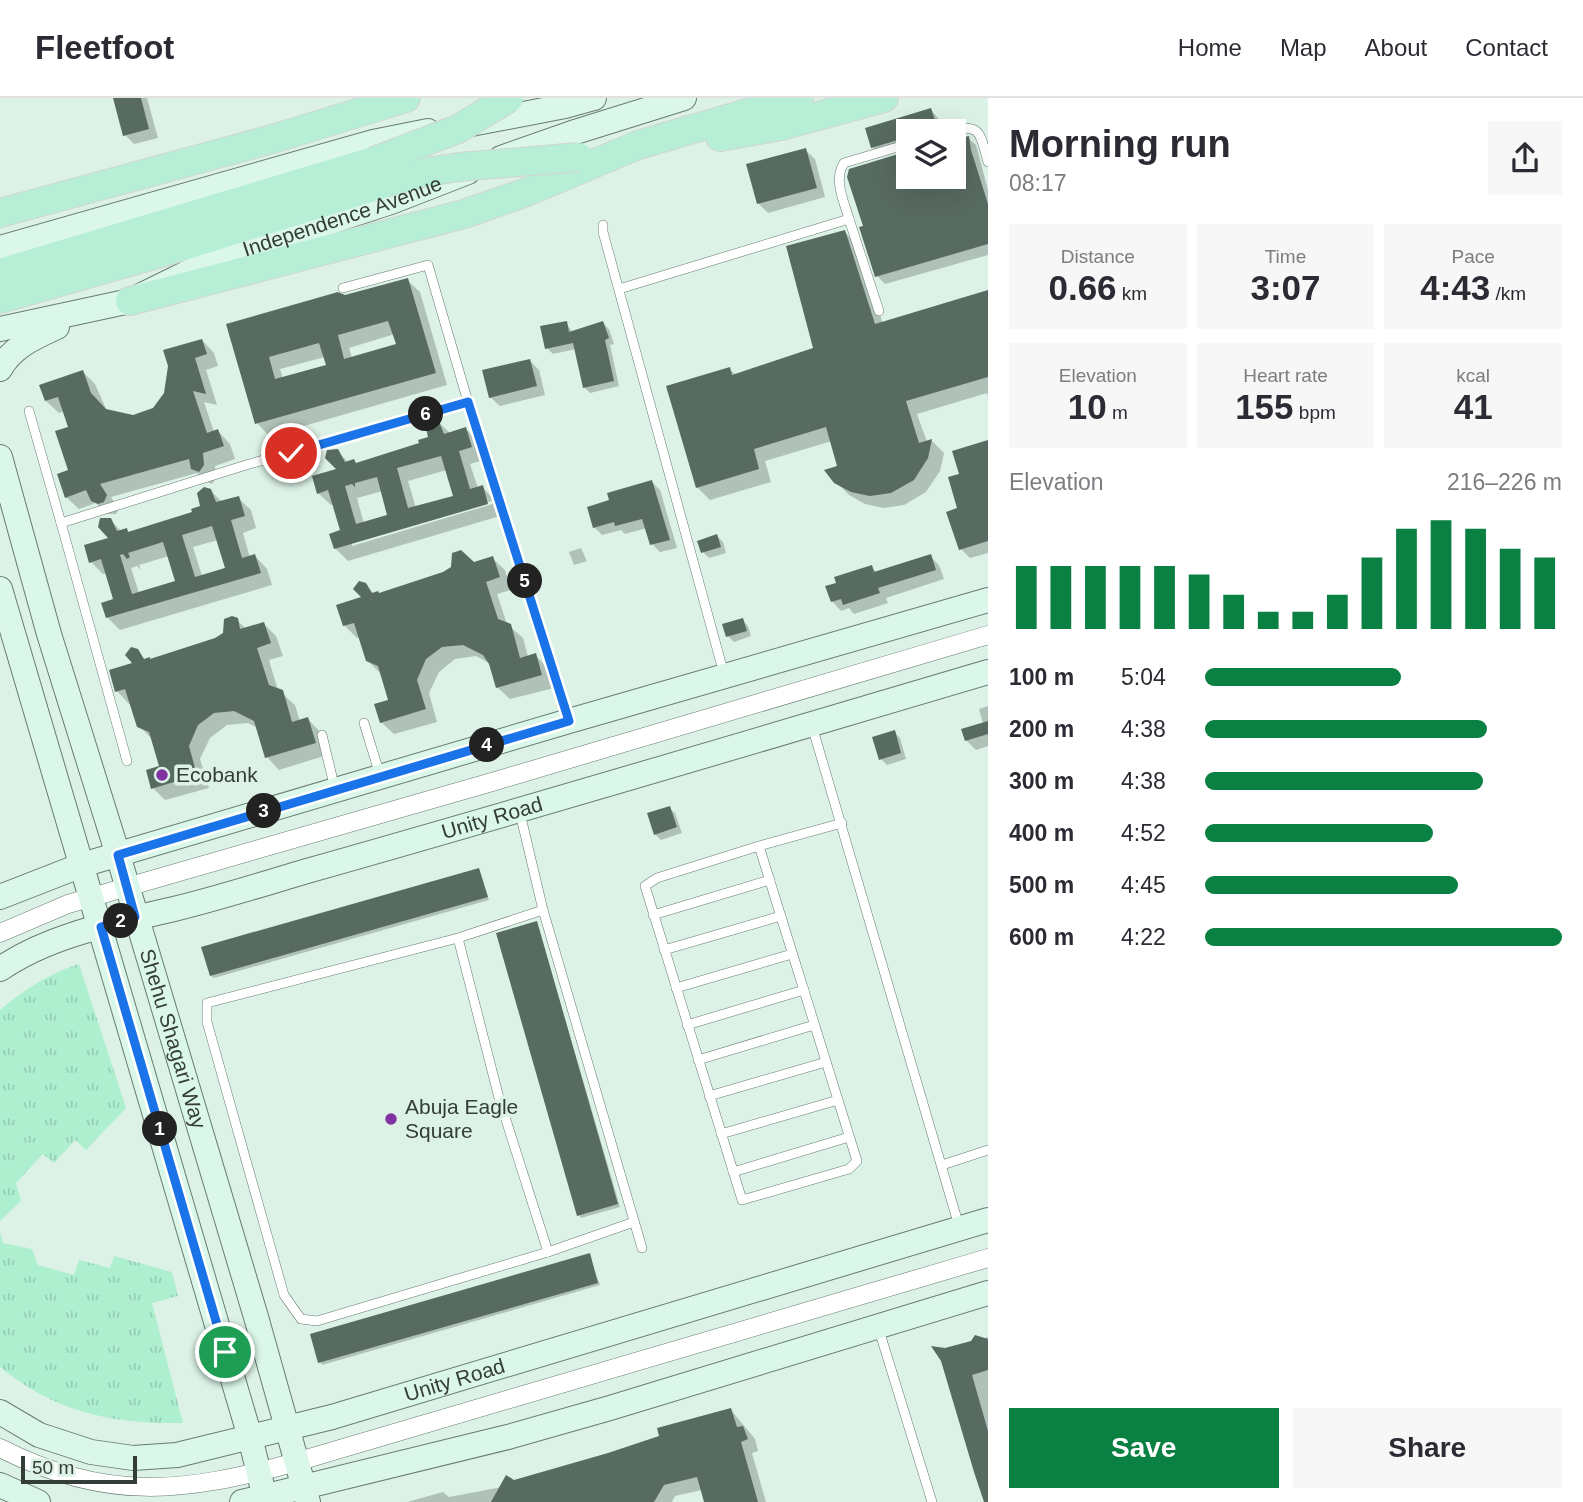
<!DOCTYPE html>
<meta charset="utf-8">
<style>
body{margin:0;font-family:Arial,sans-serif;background:#f7f7f7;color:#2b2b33;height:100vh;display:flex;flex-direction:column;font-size:26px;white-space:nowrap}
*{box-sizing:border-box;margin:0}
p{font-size:23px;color:#7c7c81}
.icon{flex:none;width:38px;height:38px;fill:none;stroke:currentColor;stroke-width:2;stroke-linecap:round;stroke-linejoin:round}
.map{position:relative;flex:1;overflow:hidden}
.drawer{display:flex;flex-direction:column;background:#fff;width:595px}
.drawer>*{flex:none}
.controls{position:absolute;left:896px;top:21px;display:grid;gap:14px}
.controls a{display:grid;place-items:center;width:70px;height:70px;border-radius:0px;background:#fff;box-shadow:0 7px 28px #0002;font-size:35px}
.scale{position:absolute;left:21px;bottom:18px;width:116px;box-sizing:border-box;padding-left:7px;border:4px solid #353d39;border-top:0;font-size:19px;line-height:24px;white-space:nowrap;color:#353d39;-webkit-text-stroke:5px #dcf2e7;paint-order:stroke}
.pin{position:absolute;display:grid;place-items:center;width:60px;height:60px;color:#fff;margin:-30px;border:4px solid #fff;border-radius:50%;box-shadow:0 2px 7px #0007}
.km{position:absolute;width:35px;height:35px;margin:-18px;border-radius:50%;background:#222;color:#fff;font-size:19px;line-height:35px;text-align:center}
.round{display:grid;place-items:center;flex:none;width:74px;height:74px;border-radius:0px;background:#f7f7f7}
.headline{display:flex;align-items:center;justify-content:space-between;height:119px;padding:0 21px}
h1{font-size:38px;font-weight:700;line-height:52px}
.stats{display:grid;grid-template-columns:repeat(3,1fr);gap:10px;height:119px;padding:7px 21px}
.stats div{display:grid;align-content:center;border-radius:0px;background:#f7f7f7;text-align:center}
.stats b{font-size:35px;font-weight:700}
.stats small{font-size:19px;font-weight:400}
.stats p{font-size:19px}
.chart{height:196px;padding:14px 21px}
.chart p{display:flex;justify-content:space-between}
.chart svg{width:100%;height:126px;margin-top:7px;stroke:#0b8043;stroke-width:6}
.cta{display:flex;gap:14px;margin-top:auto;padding:14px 21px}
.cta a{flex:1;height:80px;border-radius:0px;background:#0b8043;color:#fff;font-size:28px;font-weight:700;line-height:80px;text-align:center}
.cta a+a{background:#f7f7f7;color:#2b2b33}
ul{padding:0 21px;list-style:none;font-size:23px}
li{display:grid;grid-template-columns:112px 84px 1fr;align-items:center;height:52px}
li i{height:18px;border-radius:9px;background:#0b8043}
header{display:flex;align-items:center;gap:42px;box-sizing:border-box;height:98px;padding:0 35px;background:#fff;border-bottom:2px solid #e1e1e2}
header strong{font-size:33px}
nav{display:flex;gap:38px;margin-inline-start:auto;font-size:24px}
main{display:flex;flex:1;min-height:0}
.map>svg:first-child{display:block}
</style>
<header>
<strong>Fleetfoot</strong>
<nav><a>Home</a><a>Map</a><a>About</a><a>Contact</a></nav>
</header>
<main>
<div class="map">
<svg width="988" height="1404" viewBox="0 0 988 1404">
<defs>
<pattern id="grass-tufts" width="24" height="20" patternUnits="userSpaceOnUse" patternTransform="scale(1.75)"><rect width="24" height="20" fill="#aeefd0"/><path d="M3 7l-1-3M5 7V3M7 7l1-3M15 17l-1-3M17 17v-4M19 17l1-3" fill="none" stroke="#96ceb3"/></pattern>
</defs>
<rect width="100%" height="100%" fill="#dcf2e7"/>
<g fill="url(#grass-tufts)">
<path d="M79 866 126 1010 86 1052 75 1042 54 1065 43 1056 16 1085 21 1103 0 1123V912C23 892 50 875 79 866Z"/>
<path d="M0 1134 3 1145 32 1151 38 1167 74 1177 79 1162 110 1170 114 1158 172 1174 178 1198 152 1205 183 1325C113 1326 56 1315 0 1269Z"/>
</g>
<g fill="#0003" fill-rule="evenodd">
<path d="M115 0H147L158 40 134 46 125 37Z"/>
<path d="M931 12 938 20 942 33H908V48L880 57 872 49Z"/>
<path d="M968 40 976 47 988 92V157L885 186 877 178 850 72 908 55V79H954V43Z"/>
<path d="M805 52 815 61 825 99 768 115 758 105Z"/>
<path d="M845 134 857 147 883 226 988 193V298L987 295 917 316 927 344 932 343 944 355 940 373 926 394 904 407 884 410 865 406 849 397 835 383 839 369 832 343 765 363 771 384 710 402 698 390 668 289 729 271 736 277 815 251Z"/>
<path d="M407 182 420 194 447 287 269 338 257 325 228 227ZM395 236 398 247 352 260 349 250ZM325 259 328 269 283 281 280 271Z"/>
<path d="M566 225 573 235 603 225 609 231 614 246 610 247 619 288 590 295 584 289 576 251 553 256 547 250Z"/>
<path d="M202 242 214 255 218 268 206 272 217 307 204 304 214 334 218 333 230 346 235 361 215 368 216 380 212 386 205 383 197 375 111 399 119 411 116 416H106L96 405 79 411 66 399 71 373 70 330 65 313 59 315 46 303 83 274 95 286 107 313 133 319 154 311Z"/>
<path d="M530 263 539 272 545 297 500 308 490 299Z"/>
<path d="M437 323 450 335 466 331 478 343 484 362 470 366 478 390 482 389 495 402 352 444V448L496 405 500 418 348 463 335 450 343 433 334 406 331 407 318 395 339 371 337 353 349 365 357 366 421 346 431 340ZM447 372 455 399 416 410 408 383ZM383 393 389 418 364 426 357 400Z"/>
<path d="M988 343V455L970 460 961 451 962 377Z"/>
<path d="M652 384 660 392 677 450 660 454 652 446 647 430 625 436 621 432 602 437 594 429 612 403Z"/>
<path d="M210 392 222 404 238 400 251 412 256 430 243 435 250 460 255 458 267 471 272 487 120 532 107 519 115 502 107 475 103 476 91 464 111 441 110 422 121 433 126 432 130 435 194 416 202 409ZM218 442 227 471 202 478 193 449ZM169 458 177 484 139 495 131 470 137 468 141 472 139 467Z"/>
<path d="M717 438 723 444 726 455 709 460 703 454Z"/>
<path d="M581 450 587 463 574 467 569 454Z"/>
<path d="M930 458 939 467 944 481 886 500 888 505 854 516 849 510 841 513 832 503 872 469 877 475Z"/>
<path d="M492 460 505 472 511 492 497 496 507 526 523 540 528 559 535 557 548 570 554 590 510 601 497 589 491 566 476 558 455 561 439 574 429 595 437 624 394 636 381 624 390 603 380 575 367 562 360 539 357 540 344 527 364 500 365 487 374 496 380 497Z"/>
<path d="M237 522 246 531 264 526 276 538 283 558 269 562 278 592 295 607 300 624 308 621 320 634 327 657 279 672 267 659 258 630 248 625 227 627 210 640 200 661 209 690 165 702 153 690 162 669 152 641 139 628 132 605 129 606 117 593 135 566 137 553 145 562 151 563 215 541 224 536Z"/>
<path d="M742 522 748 528 751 538 734 544 728 538Z"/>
<path d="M988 608V648L976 652 966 642 983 626 979 611Z"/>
<path d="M894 634 900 640 906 661 887 667 881 661Z"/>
<path d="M669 710 675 715 682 735 661 742 655 736Z"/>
<path d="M479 772 489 802 214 880 211 878Z"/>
<path d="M537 825 620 1109 581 1120 579 1117Z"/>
<path d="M589 1157 600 1187 322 1267 320 1264Z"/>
<path d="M988 1239V1404H986L945 1252Z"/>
<path d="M731 1312 755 1341 758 1353 752 1355 766 1404H706L702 1392 675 1398 672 1404H407L443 1394 449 1399 502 1389 609 1357Z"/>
</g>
<g fill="#586b61" fill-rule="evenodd">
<path d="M113 0H141L149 31 123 38Z"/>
<path d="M931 10 935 22 908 30V39L871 50 865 30Z"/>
<path d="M969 38 971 52 988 106V146L875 179 859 129 863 128 847 79 849 71 908 53V79H954V41Z"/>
<path d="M806 50 817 90 757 106 746 66Z"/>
<path d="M845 132 875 226 988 192V279L906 303 919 345 932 341 928 360 914 382 891 395 870 398 851 394 834 385 824 372 837 368 826 329 754 351 759 371 696 390 666 288 730 269 732 277 813 250 786 148Z"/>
<path d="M408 180 436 275 255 326 226 226 338 194 345 197ZM388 223 396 246 344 261 338 237ZM319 245 326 267 275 281 269 259Z"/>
<path d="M567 223 569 234 603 223 609 240 605 242 614 283 583 290 573 245 545 251 540 228Z"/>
<path d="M202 241 207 256 195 260 206 296 193 293 207 335 218 331 224 348 203 355 204 367 199 374 191 371 189 361 100 386 107 397 104 404 98 406 91 403 86 392 65 400 57 376 68 372 55 333 68 329 58 299 45 303 39 287 83 272 91 295 106 311 133 317 153 310 164 295 168 268 163 252Z"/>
<path d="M530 261 537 288 489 300 482 272Z"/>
<path d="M438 321 444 336 466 329 472 349 459 353 470 391 483 387 488 406 334 451 329 436 340 432 328 392 317 396 312 378 336 371 325 360 327 352 338 351 345 364 354 361 356 365 419 345 418 342 428 339 425 326ZM441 358 453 398 408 410 397 370ZM377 379 387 417 356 426 345 388 352 386 355 389V385Z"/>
<path d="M988 342V443L959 452 946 414 957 410 948 379 959 376 952 353Z"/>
<path d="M652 382 670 442 650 447 642 421 615 428 614 424 593 430 587 409 609 402 607 395Z"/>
<path d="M204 389 211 391 216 404 239 398 245 418 231 422 242 460 255 456 261 475 106 520 101 505 113 501 101 461 89 465 84 447 108 440 98 429 100 420H111L117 433 127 430 128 434 192 414 191 411 200 408 197 395ZM212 428 225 470 195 479 182 437ZM163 444 175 483 132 496 120 457 123 456 127 461 130 459 128 455Z"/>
<path d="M717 436 721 449 701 455 697 443Z"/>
<path d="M461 452 474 464 493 458 500 479 486 484 498 521 511 526 520 560 536 555 542 577 496 590 489 566 483 557 463 547 442 549 426 561 417 582 426 611 380 625 374 606 388 602 378 568 366 563 354 525 343 528 336 507 361 499 353 491 359 483 366 485 372 495 378 493 379 495 443 474 451 469 452 455Z"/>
<path d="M931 456 936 472 878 490 880 495 843 507 841 501 831 504 825 488 836 485 834 479 872 467 874 474Z"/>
<path d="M232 518 238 520 240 531 264 524 271 545 257 550 269 587 283 592 292 624 308 619 316 645 265 660 254 623 234 613 214 615 198 627 189 648 197 677 151 691 146 672 159 668 149 634 137 629 125 591 115 594 109 572 132 565 125 557 131 549 138 551 144 561 150 559V561L215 540 223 535 224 521Z"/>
<path d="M743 520 747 533 726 539 722 526Z"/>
<path d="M988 623V636L965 643 961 631Z"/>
<path d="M895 632 901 655 879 662 872 639Z"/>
<path d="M670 708 677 729 654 737 647 715Z"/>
<path d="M479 770 488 799 210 878 201 849Z"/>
<path d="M537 823 618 1106 577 1118 496 835Z"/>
<path d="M590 1155 598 1185 318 1265 310 1236Z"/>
<path d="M975 1237 988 1241V1272L972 1277 988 1333V1404H984L974 1374 941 1263 931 1248 945 1250 971 1243Z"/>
<path d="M731 1310 737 1329 743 1328 748 1341 741 1344 758 1404H704L697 1379 664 1387 654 1404H491L506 1377 514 1382 608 1355 659 1338 657 1330Z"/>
</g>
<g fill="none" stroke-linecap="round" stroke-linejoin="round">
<g stroke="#677b71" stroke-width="10">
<g id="lane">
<path d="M950 33C982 24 980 37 988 64"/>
<path d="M849 121C844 103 833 82 844 65L908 46"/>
<path d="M603 127V134L724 576"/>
<path d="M619 191 849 121 879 213"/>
<path d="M468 304 569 622"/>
<path d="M29 313 61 425 246 367 468 304 428 167 343 190"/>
<path d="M61 425 127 663"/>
<path d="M364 625 380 677"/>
<path d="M812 628 959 1128"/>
<path d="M322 637 335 691"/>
<path d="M520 715 543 812 642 1150"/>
<path d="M759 748 657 780 645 788 742 1102 849 1071 857 1063 759 748 842 725"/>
<path d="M543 812 458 840 207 905V924L284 1197 301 1221 317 1223 548 1154"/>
<path d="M653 817 770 782"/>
<path d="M458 840 499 1000 548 1154 634 1124"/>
<path d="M664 852 781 818"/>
<path d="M676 890 792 856"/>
<path d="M687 927 804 892"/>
<path d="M698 962 814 927"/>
<path d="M709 998 826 964"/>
<path d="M721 1036 838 1002"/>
<path d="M942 1067 988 1052"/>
<path d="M733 1074 849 1039"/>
<path d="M879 1232 932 1404"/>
</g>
</g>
<g stroke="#677b71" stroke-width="19">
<g id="street">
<path d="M0 835 68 806 492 684 988 537"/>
<path d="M0 1350C106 1404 184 1395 296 1364L988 1160"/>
</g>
</g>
<g stroke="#677b71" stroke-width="26">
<g id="secondary">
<path d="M471 26 565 8 594 0"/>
<path d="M501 60 572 35 684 0"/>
<path d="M0 150 373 44 428 33"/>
<path id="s1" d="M0 231 130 203 213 162 391 104 468 74"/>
<path d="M0 271C12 249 35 239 57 229"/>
<path id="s2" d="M0 359 49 536 118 757 256 1219 308 1404"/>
<path d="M0 491 250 1339 266 1404"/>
<path d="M0 799 82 767 569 623 988 502"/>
<path id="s3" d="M0 871C51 836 115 825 174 811 219 800 263 786 307 773 534 709 761 641 988 574"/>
<path id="s4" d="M0 1314 39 1337 91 1354 133 1360 177 1357 332 1319 988 1122"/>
<path d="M0 1387 38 1404"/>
<path d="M242 1404 508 1339 610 1310 988 1195"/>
</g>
</g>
<g stroke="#d3d4d3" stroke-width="30">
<g id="primary">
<path d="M720 39 781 28 884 0"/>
<path d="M0 115 276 40 406 0"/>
<path d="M0 175 374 63"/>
<path d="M0 201 161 155 386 85"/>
<path d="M130 203 464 116 524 95 638 47 799 0"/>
</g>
</g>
<use href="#lane" stroke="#fff" stroke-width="9"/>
<use href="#street" stroke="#fff" stroke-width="18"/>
<use href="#secondary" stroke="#dbf7ea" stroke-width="24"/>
<use href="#primary" stroke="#b6efd6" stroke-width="28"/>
<g stroke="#d3d4d3" stroke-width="30" stroke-linecap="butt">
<g id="primary-bridge">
<path d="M374 63 458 31 509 0"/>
<path d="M386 85 426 74 460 69 578 59"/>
</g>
</g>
<use href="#primary-bridge" stroke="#b6efd6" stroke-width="28"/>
</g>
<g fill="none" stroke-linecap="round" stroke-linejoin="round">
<g stroke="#fff" stroke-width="14">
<path id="route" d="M225 1254 101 829 135 819 118 757 569 623 468 304 291 355"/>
</g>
<use href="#route" stroke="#1a73e8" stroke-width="9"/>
</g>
<g fill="#8032a2" stroke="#dcf2e7" stroke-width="2.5">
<circle cx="162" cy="677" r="7"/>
<circle cx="391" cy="1021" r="7"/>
</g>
<g text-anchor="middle" stroke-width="7" stroke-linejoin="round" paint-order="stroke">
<g font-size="21" fill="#353d39" stroke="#dcf2e7">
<text dy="7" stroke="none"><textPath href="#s1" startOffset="362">Independence Avenue</textPath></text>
<text dy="7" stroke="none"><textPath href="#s3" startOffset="516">Unity Road</textPath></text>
<text dy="7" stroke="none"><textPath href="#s2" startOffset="607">Shehu Shagari Way</textPath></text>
<text dy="7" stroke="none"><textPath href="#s4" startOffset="474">Unity Road</textPath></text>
</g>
<g font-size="21" fill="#353d39" stroke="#dcf2e7" text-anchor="start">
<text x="176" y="684">Ecobank</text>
<text x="405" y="1016">Abuja Eagle<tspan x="405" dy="24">Square</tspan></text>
</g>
</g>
</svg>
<div class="controls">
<a><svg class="icon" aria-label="layers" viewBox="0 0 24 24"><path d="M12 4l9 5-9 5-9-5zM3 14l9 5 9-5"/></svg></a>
</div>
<div class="scale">50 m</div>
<div class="pin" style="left:225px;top:1254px;background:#1e9e55"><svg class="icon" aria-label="arrive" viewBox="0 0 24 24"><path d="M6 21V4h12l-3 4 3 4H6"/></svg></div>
<div class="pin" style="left:291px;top:355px;background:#d93025"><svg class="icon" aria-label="check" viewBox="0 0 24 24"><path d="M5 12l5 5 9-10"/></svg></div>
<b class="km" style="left:160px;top:1031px">1</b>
<b class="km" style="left:121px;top:823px">2</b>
<b class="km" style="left:264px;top:713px">3</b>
<b class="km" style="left:487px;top:647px">4</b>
<b class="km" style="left:525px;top:483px">5</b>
<b class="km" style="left:426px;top:316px">6</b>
</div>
<section class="drawer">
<div class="headline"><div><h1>Morning run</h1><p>08:17</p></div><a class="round"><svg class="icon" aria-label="share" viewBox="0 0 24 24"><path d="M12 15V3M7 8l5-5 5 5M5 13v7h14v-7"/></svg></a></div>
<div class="stats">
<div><p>Distance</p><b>0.66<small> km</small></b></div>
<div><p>Time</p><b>3:07</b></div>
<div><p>Pace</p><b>4:43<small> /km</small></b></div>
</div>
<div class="stats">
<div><p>Elevation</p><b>10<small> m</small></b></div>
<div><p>Heart rate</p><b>155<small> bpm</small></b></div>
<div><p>kcal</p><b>41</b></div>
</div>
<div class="chart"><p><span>Elevation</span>216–226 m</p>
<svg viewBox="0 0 160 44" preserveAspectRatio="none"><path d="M5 44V22M15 44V22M25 44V22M35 44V22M45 44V22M55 44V25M65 44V32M75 44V38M85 44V38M95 44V32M105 44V19M115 44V9M125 44V6M135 44V9M145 44V16M155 44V19"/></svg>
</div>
<ul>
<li><b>100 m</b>5:04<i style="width:55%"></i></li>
<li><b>200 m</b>4:38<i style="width:79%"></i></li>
<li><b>300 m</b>4:38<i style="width:78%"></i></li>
<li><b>400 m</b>4:52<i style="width:64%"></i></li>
<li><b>500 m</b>4:45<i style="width:71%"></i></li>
<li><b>600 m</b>4:22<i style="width:100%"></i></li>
</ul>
<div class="cta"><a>Save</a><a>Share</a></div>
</section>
</main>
